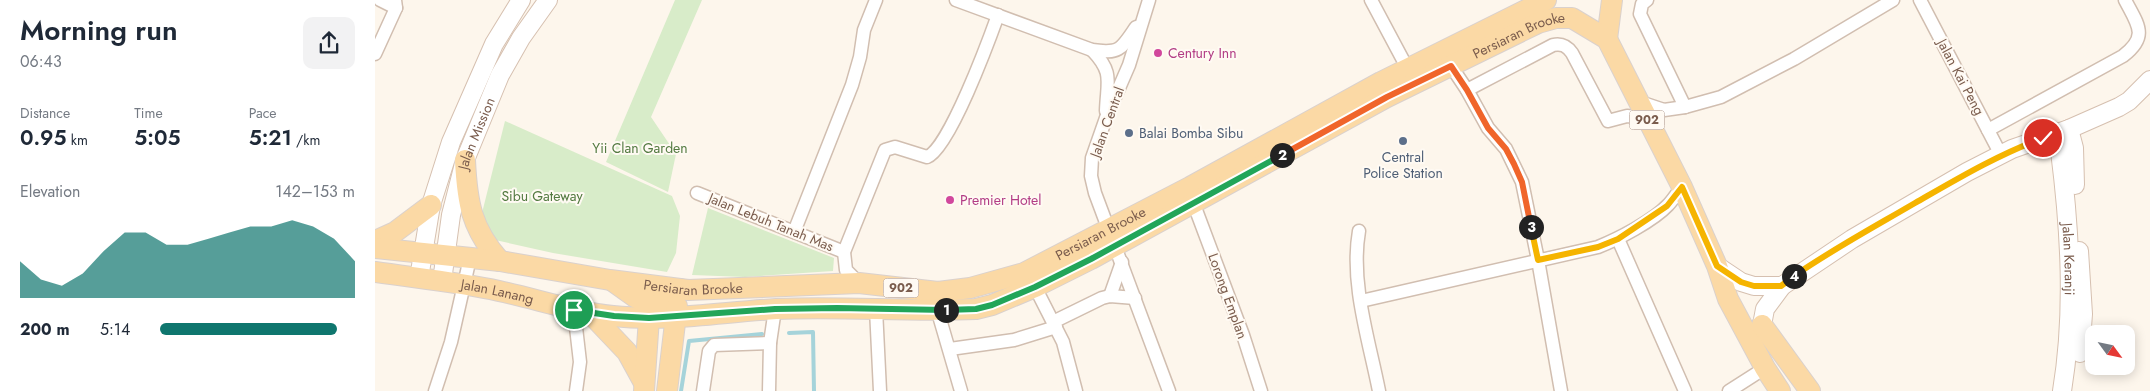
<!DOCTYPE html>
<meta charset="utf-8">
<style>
body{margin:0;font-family:Jost,sans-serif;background:#f2f2f3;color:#1f2937;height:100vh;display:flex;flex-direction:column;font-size:19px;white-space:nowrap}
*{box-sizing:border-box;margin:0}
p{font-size:16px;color:#747a83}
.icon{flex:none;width:28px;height:28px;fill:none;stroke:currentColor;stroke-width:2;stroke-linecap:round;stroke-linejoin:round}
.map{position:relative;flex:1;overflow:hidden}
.details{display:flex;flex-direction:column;background:#fff;width:375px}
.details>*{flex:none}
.needle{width:32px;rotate:123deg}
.tools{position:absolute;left:1710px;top:325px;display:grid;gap:10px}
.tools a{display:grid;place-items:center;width:50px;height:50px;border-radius:10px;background:#fff;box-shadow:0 2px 12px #0003;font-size:25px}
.pin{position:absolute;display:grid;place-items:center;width:42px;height:42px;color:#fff;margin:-21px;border:2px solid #fff;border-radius:50%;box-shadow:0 1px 5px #0007}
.km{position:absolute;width:25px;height:25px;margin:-12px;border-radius:50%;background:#222;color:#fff;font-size:14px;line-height:25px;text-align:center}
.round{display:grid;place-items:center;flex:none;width:52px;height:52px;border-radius:10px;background:#f2f2f3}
.headline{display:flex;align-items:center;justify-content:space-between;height:85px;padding:0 20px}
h1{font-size:28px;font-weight:600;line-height:38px}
.metrics{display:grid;grid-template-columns:repeat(3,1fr);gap:8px;height:85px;padding:5px 20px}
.metrics div{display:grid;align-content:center}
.metrics b{font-size:21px;font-weight:600}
.metrics small{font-size:14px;font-weight:400}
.metrics p{font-size:14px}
.chart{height:140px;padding:10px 20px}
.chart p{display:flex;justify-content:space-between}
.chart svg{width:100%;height:90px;margin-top:5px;fill:#0f766e;opacity:.7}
ul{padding:0 20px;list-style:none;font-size:16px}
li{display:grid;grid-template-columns:80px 60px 1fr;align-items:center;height:38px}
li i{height:12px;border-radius:6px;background:#0f766e}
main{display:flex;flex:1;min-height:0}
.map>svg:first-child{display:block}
</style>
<main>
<section class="details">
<div class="headline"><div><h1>Morning run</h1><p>06:43</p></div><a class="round"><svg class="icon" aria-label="share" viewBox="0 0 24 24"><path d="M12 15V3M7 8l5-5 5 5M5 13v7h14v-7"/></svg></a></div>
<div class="metrics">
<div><p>Distance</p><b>0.95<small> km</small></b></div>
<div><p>Time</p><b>5:05</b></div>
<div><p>Pace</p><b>5:21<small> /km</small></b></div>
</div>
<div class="chart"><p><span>Elevation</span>142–153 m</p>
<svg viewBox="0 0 160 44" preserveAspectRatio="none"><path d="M0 44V26L10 35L20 38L30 32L40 21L50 12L60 12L70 18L80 18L90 15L100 12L110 9L120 9L130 6L140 9L150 15L160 26V44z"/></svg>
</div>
<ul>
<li><b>200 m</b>5:14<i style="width:91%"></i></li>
</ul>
</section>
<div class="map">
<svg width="1775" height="391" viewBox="0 0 1775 391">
<rect width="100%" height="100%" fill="#fdf6ec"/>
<g fill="#d8ecc9">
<path d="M300 0H327L276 117 301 154 293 192 231 162Z"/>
<path d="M130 121 297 196 305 216 301 253 292 272 178 253 120 240 105 221Z"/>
<path d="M333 208 459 258 458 271 370 277 317 275Z"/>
</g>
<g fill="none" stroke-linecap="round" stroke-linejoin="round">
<g stroke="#a5d3da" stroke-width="4">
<path d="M414 333 438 332 439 391"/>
<path d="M306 391 314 341 387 334"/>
</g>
<g stroke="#d1beb0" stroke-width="15">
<g id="street">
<path d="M5 0 21 8"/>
<path d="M581 0 717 50C744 54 746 50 761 27"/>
<path d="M774 0 754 65 731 118 717 158 716 176 720 193 794 391"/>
<path d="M996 0 1036 75"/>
<path d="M1272 0 1267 4 1265 14 1310 107"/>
<path d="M1545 0 1626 155"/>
<path d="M717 50C739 73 732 81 731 111"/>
<path d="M0 54 21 8 20 0"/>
<path d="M1076 66 1092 90 1113 128 1131 149 1147 182 1163 260 1186 391"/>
<path d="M1092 90 1178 45C1187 43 1192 46 1197 53L1233 121 1252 116 1271 118"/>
<path d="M1262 101 1289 110 1310 107 1346 97 1419 59 1518 0"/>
<path d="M1613 130 1748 56C1774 36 1763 25 1750 0"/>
<path d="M322 193 469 252"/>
<path d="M818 202 868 335 886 391"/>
<path d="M984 231C975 283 994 340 1004 391"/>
<path d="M419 232 477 85 485 57 489 30 501 0"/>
<path d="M1243 239 1310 391"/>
<path d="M484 283 471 270 469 252 510 150 520 147 552 157C574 149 614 40 623 15"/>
<path d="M660 287 688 342 701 391"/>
<path d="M735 296 747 262"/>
<path d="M986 301 1223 247C1243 239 1278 221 1293 205 1298 200 1302 193 1307 187"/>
<path d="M501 309 505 391"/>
<path d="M562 309 586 391"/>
<path d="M199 310 205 362 201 391"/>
<path d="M678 322 727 298 735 296 760 298"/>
<path d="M575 349 639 340 681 327"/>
<path d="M60 391 76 342 95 258"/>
<path d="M328 391 334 351 339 345 395 343"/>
<path d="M394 391 395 343 400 309"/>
<path d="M1354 391 1390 368"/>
</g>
</g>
<g stroke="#d6c0b0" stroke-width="20">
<g id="secondary">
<path d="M1694 129 1699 148 1700 185"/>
<path id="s1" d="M1668 138 1682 143 1685 151C1695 230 1700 312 1687 391"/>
<path d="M1704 251 1708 314 1705 353"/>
<path d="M1342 266 1366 282 1379 286H1407L1477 239 1592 172 1637 149 1694 129 1744 107 1754 101 1775 80"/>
<path d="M44 278 56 205 76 142 119 44 146 0"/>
<path id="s2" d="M67 281 76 215 90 160 125 75 146 38 173 0"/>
<path d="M1387 325 1390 309 1407 286"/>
</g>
</g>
<g stroke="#dad1cd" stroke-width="22">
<g id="primary">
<path d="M1232 39 1237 0"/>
<path d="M90 160C92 202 96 228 125 261"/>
<path d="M0 241 20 232 56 205"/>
<path id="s3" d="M0 248 125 261 235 280 313 290 484 283 563 292 595 288 649 273 815 187 1006 82 1171 0"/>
<path id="s4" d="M0 272C41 278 83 282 124 291 162 299 199 312 238 316 292 322 347 312 401 309 468 306 534 312 601 309L617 305 660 287 716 259 1012 97 1163 23 1181 18H1197L1232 39 1307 187 1342 266 1353 299 1390 368 1405 391"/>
<path d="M239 282 260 297 291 313"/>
<path d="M214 312 252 352 269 383"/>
<path d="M1387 325 1435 391"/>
<path d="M269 391 274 318C281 304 292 297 305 289"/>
<path d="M292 391 302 306"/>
</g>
</g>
<use href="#street" stroke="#fff" stroke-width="12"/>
<use href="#secondary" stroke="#fff" stroke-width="18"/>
<use href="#primary" stroke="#fbd9a5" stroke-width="20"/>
</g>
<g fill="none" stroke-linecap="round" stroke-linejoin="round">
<g stroke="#fff" stroke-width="10">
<path id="split-1" d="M199 310 239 316 274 318 400 309 462 308 571 310"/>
</g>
<g stroke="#fff" stroke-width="10">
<path id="split-2" d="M571 310 601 309 617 305 660 287 716 259 907 155"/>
</g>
<g stroke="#fff" stroke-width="10">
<path id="split-3" d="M907 155 1012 97 1076 66 1092 90 1113 128 1131 149 1139 164 1147 182 1156 227"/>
</g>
<g stroke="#fff" stroke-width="10">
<path id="split-4" d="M1156 227 1163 260 1223 247 1243 239 1292 206 1307 187 1342 266 1366 282 1379 286H1406L1419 276"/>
</g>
<g stroke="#fff" stroke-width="10">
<path id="split-5" d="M1419 276C1458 249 1499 227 1540 203 1582 179 1622 155 1668 138"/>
</g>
<use href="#split-1" stroke="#22a559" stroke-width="6"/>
<use href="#split-2" stroke="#22a559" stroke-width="6"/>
<use href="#split-3" stroke="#f0652b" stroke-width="6"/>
<use href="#split-4" stroke="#f5b400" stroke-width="6"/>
<use href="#split-5" stroke="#f5b400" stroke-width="6"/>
</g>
<g fill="#d1479c" stroke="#fffaf3" stroke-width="2">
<circle cx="783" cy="53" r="5"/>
<circle cx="575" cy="200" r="5"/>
</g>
<g fill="#5c6f8a" stroke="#fffaf3" stroke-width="2">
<circle cx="754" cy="133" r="5"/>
<circle cx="1028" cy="141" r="5"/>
</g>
<g text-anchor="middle" stroke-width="4" stroke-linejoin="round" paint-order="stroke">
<g fill="#fffaf3" stroke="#a28b7f" stroke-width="1">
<rect x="1254.5" y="110.5" width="35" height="19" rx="4"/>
<rect x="508.5" y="278.5" width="35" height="19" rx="4"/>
</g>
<g font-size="12" font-weight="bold" fill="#7a5c4d">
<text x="1272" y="124">902</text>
<text x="526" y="292">902</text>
</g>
<g font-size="14" fill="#7a5c4d" stroke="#fffaf3">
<text dy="5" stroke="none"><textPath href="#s4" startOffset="1215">Persiaran Brooke</textPath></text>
<text transform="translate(1586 77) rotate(62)" y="5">Jalan Kai Peng</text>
<text transform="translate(732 122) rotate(-70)" y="5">Jalan Central</text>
<text dy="5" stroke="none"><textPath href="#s2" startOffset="152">Jalan Mission</textPath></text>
<text transform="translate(396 222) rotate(22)" y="5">Jalan Lebuh Tanah Mas</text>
<text dy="5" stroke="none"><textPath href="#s3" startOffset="741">Persiaran Brooke</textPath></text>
<text dy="5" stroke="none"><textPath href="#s1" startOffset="132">Jalan Keranji</textPath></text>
<text dy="5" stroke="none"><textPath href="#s3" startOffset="321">Persiaran Brooke</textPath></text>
<text dy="5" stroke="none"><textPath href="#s4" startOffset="124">Jalan Lanang</textPath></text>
<text transform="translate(853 296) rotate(70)" y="5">Lorong Emplan</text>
</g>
<g font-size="14" fill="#b23c85" stroke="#fffaf3" text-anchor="start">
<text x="793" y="58">Century Inn</text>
<text x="585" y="205">Premier Hotel</text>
</g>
<g font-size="14" fill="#4e5e75" stroke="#fffaf3" text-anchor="start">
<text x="764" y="138">Balai Bomba Sibu</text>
<text x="1028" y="162" text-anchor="middle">Central<tspan x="1028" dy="16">Police Station</tspan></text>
</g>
<g font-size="14" fill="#537a41" stroke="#fffaf3">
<text x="265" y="153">Yii Clan Garden</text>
<text x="167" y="201">Sibu Gateway</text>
</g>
</g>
</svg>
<div class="tools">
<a><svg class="needle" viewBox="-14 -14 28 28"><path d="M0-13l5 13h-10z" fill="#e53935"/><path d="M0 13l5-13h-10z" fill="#747a83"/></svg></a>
</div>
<div class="pin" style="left:199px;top:310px;background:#1e9e55"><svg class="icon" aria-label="arrive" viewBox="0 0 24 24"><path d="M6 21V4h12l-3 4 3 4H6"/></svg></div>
<div class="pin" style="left:1668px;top:138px;background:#d93025"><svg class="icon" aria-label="check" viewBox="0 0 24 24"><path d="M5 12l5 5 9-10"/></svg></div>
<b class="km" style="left:571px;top:310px">1</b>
<b class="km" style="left:907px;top:155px">2</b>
<b class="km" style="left:1156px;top:227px">3</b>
<b class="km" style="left:1419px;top:276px">4</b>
</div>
</main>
